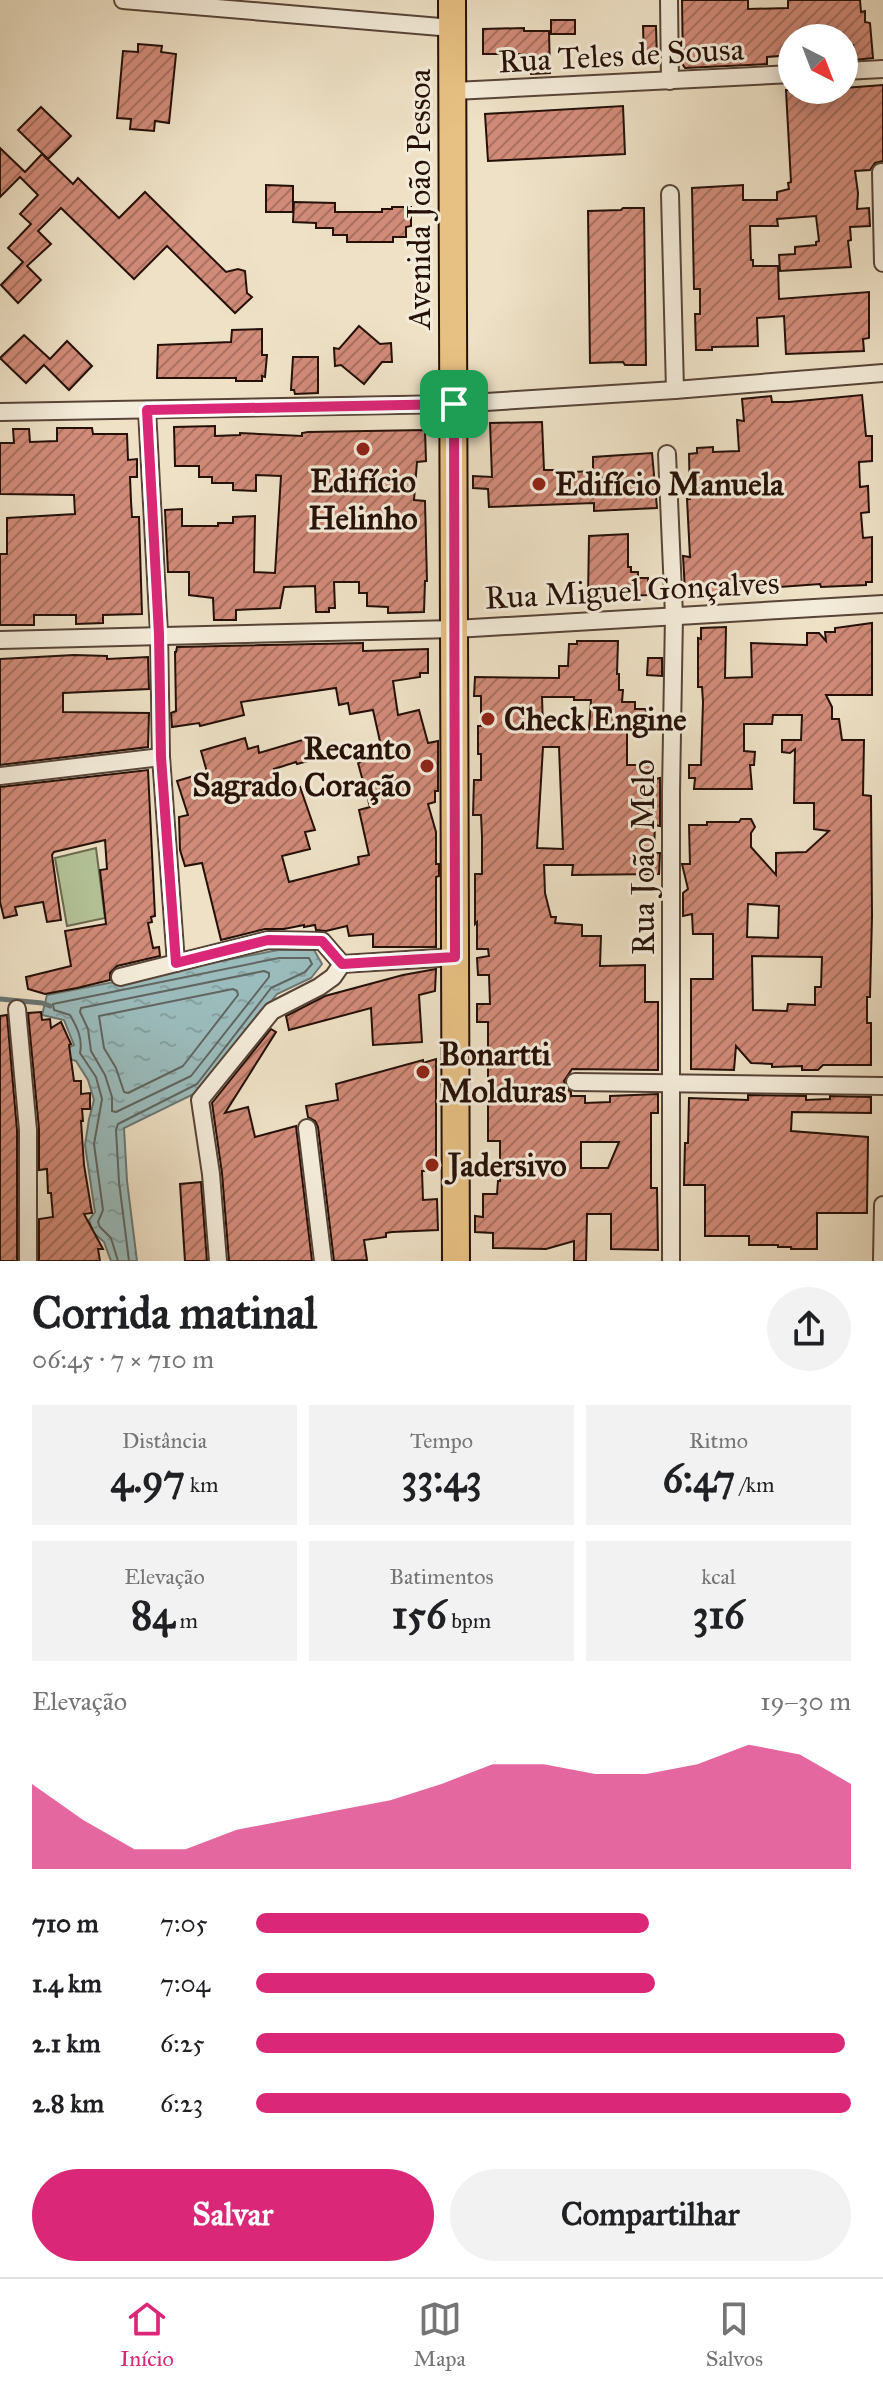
<!DOCTYPE html>
<html lang="pt">
<meta charset="utf-8">
<style>
body{margin:0;font-family:"IM FELL Great Primer",serif;background:#f2f2f2;color:#202124;height:100vh;display:flex;flex-direction:column;font-size:30px;white-space:nowrap}
*{box-sizing:border-box;margin:0}
p{font-size:26px;color:#757577}
.icon{flex:none;width:44px;height:44px;fill:none;stroke:currentColor;stroke-width:2;stroke-linecap:round;stroke-linejoin:round}
.map{position:relative;height:1261px;overflow:hidden}
.panel{display:flex;flex-direction:column;background:#fff;flex:1}
.panel>*{flex:none}
.needle{width:52px;rotate:138deg}
.controls{position:absolute;left:778px;top:24px;display:grid;gap:16px}
.controls a{display:grid;place-items:center;width:80px;height:80px;border-radius:50%;background:#fff;box-shadow:0 4px 20px #0003;font-size:40px}
.pin{position:absolute;display:grid;place-items:center;width:68px;height:68px;color:#fff;margin:-34px;border-radius:16px;box-shadow:0 4px 12px #0006}
.round{display:grid;place-items:center;flex:none;width:84px;height:84px;border-radius:42px;background:#f2f2f2}
.headline{display:flex;align-items:center;justify-content:space-between;height:136px;padding:0 32px}
h1{font-size:44px;font-weight:800;line-height:60px}
.metrics{display:grid;grid-template-columns:repeat(3,1fr);gap:12px;height:136px;padding:8px 32px}
.metrics div{display:grid;align-content:center;border-radius:0px;background:#f2f2f2;text-align:center}
.metrics b{font-size:40px;font-weight:800}
.metrics small{font-size:22px;font-weight:400}
.metrics p{font-size:22px}
.chart{height:224px;padding:16px 32px}
.chart p{display:flex;justify-content:space-between}
.chart svg{width:100%;height:144px;margin-top:8px;fill:#db2777;opacity:.7}
.action{display:flex;gap:16px;margin-top:auto;padding:16px 32px}
.action a{flex:1;height:92px;border-radius:48px;background:#db2777;color:#fff;font-size:32px;font-weight:800;line-height:92px;text-align:center}
.action a+a{background:#f2f2f2;color:#202124}
ul{padding:0 32px;list-style:none;font-size:26px}
li{display:grid;grid-template-columns:128px 96px 1fr;align-items:center;height:60px}
li i{height:20px;border-radius:10px;background:#db2777}
.dock{display:flex;justify-content:space-around;align-items:center;height:112px;border-top:2px solid #e0e0e0;background:#fff;font-size:22px;color:#757577}
.dock a{display:grid;justify-items:center;gap:4px}
.dock .selected{color:#db2777}
.map>svg:first-child{display:block}
</style>
<div class="map">
<svg width="883" height="1261" viewBox="0 0 883 1261">
<defs>
<pattern id="water-ripples" width="26" height="14" patternUnits="userSpaceOnUse" patternTransform="scale(2)"><rect width="26" height="14" fill="#9bbcbc"/><path d="M2 4q2-2 4 0t4 0M15 11q2-2 4 0t4 0" fill="none" stroke="#85a1a0"/></pattern>
<pattern id="building-hatch" width="6" height="6" patternUnits="userSpaceOnUse" patternTransform="scale(2)"><rect width="6" height="6" fill="#d18b79"/><path d="M-1 1l2-2M0 6l6-6M5 7l2-2" fill="none" stroke="#a97061"/></pattern>
</defs>
<rect width="100%" height="100%" fill="#eee1c6"/>
<filter id="stains"><feTurbulence type="fractalNoise" baseFrequency=".0025" numOctaves="4"/><feColorMatrix values="0 0 0 0 .2 0 0 0 0 .09 0 0 0 0 .02 0 0 0 .5 -.17"/></filter>
<radialGradient id="worn" r=".72"><stop offset=".6" stop-color="#630" stop-opacity="0"/><stop offset="1" stop-color="#630" stop-opacity=".3"/></radialGradient>
<path fill="#b4c398" stroke="#6c6a50" stroke-width="2" d="M96 848 105 918 67 926 55 858Z"/>
<path fill="url(#water-ripples)" stroke="#6c7774" stroke-width="2" d="M278 950H314L322 964 311 978 277 994 202 1090 124 1128 127 1181 137 1261H111L104 1242 93 1232 89 1220 95 1212 85 1145 89 1119 94 1100 88 1080 76 1061 64 1057 63 1050 74 1045 64 1020 42 1015 47 995Z"/>
<g fill="none" stroke-linecap="round" stroke-linejoin="round">
<g stroke="#606662" stroke-width="2">
<path d="M264 971 269 973V977L191 1076 116 1112 112 1111V1097L105 1075 91 1051 88 1029 80 1012 81 1008Z"/>
<path d="M233 989 237 991 238 995 183 1066 128 1093 124 1092 116 1068 104 1048 99 1016Z"/>
<path d="M118 1261 111 1238 100 1227 98 1222 103 1210 94 1144 102 1099 96 1077 80 1053C83 1039 77 1027 70 1015L54 1010 53 1004 279 958H309L312 964 305 972 271 988 197 1084 118 1124 116 1130 119 1182 129 1261"/>
</g>
<path stroke="#6c7774" stroke-width="5" d="M0 999 42 1003 50 1006"/>
</g>
<g fill="url(#building-hatch)" stroke="#251007" stroke-width="2" fill-rule="evenodd">
<path d="M682 0H748V9L788 8V0H860L861 12 865 11V22L870 23 873 58 854 60 853 45 844 46V38H792V55L767 57V64L685 68 683 65Z"/>
<rect x="551" y="20" width="24" height="14"/>
<path d="M643 26H656L657 60H644Z"/>
<path d="M524 28V31H549L550 73 531 74 530 54H483V29Z"/>
<path d="M138 44 162 46 161 52 176 54 169 123 155 121 154 131 130 129 131 119 117 118 123 51 138 52Z"/>
<path d="M883 85V161L875 163 870 170 855 171 858 193 857 209 869 208 870 226 850 227 851 240 848 241 851 267 780 271 779 255 795 254V247L816 245V242L819 241 816 216 777 219 778 226H750L751 260H753V266H778L779 299 869 292V338L863 339 864 351 786 354 784 316 757 318 758 346 712 347V350H696L695 314H700V289H694L692 188 743 185V200H777V192L789 189 788 183 791 182 786 90H844V88Z"/>
<path d="M623 106 625 154 488 161 485 114Z"/>
<path d="M41 107 71 136 48 159 18 130Z"/>
<path d="M0 148 25 172 42 154 73 184 78 178 119 218 145 192 226 272 238 269 245 271 247 293 252 297 235 313 167 246 134 279 61 208 38 231 51 244 27 266 41 280 18 303 1 285 23 262 8 248 31 224 20 214 38 195 20 177 0 197Z"/>
<path d="M266 185 293 186V212H266Z"/>
<path d="M294 202 335 203V212H382V209H392V207H411V226L406 227V237H393V242H347V235H333V228H316V223L293 222Z"/>
<path d="M623 208H644L646 365H625L623 362 590 363 588 211 621 210Z"/>
<path d="M359 326 380 344 391 343 392 362H382L364 384 341 365 335 366 334 348 339 349Z"/>
<path d="M262 329V355H267L265 377 262 376V381H236V378H157L158 345 231 342 232 330Z"/>
<path d="M24 335 50 359 67 341 92 366 69 390 44 365 26 383 0 358Z"/>
<path d="M293 357H318V393L295 394 294 390H291Z"/>
<path d="M862 395 866 436H872V461L859 462 860 487 868 486 869 512 861 513 863 538 872 537V582H866V585L821 587 820 584 751 589 735 586V594L689 596 685 591 683 556 690 557 687 499H690L689 454 697 453V448L713 447V452L739 451 737 420 744 421 742 399 771 396 772 402H789Z"/>
<path d="M542 422 544 470H554V473L593 471V457L652 453 657 508 594 511V503L489 507 488 489 473 488V476L492 477 490 423Z"/>
<path d="M215 426V436L240 435V433L302 436V433L308 432 425 430 426 461 417 462 414 500 425 501 427 581H425L424 612 388 613V607L367 606V593H359V582H334L335 608H329V612H316L315 586 284 587 280 608 236 610V620H214L213 598 189 595V572H168L165 510 182 509V526H218V523H233V517L255 516 254 572 275 573 281 476 256 475V491L233 490V483H212V477H199V466H175L174 427Z"/>
<path d="M57 428H92L93 434H127L128 460 137 459V477H130L131 501 132 517H139L142 614 103 615V623L76 624V615H34V625H0V554H7V518L75 514 74 495 0 494V443H14L13 429H29L30 442 57 441Z"/>
<path d="M628 534V567H631V572H638V578H648V595L588 598 589 536Z"/>
<path d="M872 623V695H826L832 707V719H839L842 740H864L863 795 871 796 872 916 870 997H867V1023H871V1065H823L818 1070H802V1066L772 1067V1064L751 1063 736 1046 734 1070 691 1069V979H713V934H693L692 914 683 916V893L688 889 682 864H690L689 825H707V822H739L741 819H751L755 827 751 833V847L776 875V853L806 852 829 831 814 829V803H794L795 749 790 753 782 752V740H801L802 715H773L772 724H744V751L755 752 754 765H750L752 789H694L695 778H689V765H701L703 702 702 687H698V638L701 639V628L726 627 725 678 752 677 751 643 807 645V633H819L826 641 825 632H835V628ZM748 904 779 906 778 938 747 937ZM752 956 822 957 821 987H815V1005L788 1004 787 1011 753 1010Z"/>
<path d="M577 641H618L617 674H619V690H623L622 702H635V709H646V724L627 725V765H655V779L660 778V826L655 825 654 853H660L659 874 572 875 573 865H544L545 893 551 917H556L555 923 582 925V936H601L600 966 645 965V1002H658V1070L572 1069 564 1081 566 1088 571 1092V1096H585V1103L610 1102V1096L658 1094V1113H651V1188H657L658 1250 611 1249V1214H587L586 1261H574V1241L546 1249 493 1248V1233L475 1232V1216L483 1217V1194H497L498 1181H500V1141H488V1022H477V1004H490L489 975H478L477 958 489 956 488 949H477V922L475 924V874H482V837L481 815H473L474 780H481V754H478V726H481V696H474L475 677 559 678V666H568L569 644H577ZM542 697H574V700H591L589 729 543 727ZM543 747H559L563 849 537 848ZM581 1142H619L608 1168H581Z"/>
<path d="M363 643V651L428 649V673H420V677L393 681 398 715 419 710 428 743 438 741V791H435V802L428 804 436 832V864H439V876L436 877V947H373V934L349 936 347 926 326 931 316 930 315 925 304 927V925L284 929H265L221 940 202 863 185 866 180 850 179 817 188 815 177 781 207 772 201 751 245 738 248 749 258 746 259 753 306 739 312 760 297 764 296 762 274 769 281 792 300 787 315 830 305 832 310 849 282 856 289 882 359 864 358 857 369 855 359 810 370 807 358 763 383 755 373 710 350 714 348 703 339 705 336 688 241 702 244 715 200 726 199 723 172 727 171 713 176 711 175 652H176L177 647Z"/>
<path d="M74 655 107 656V659L148 657 149 689 63 693V712L149 713 148 747 0 765V659Z"/>
<path d="M648 658H662V676L647 675Z"/>
<path d="M148 770 155 916 151 917 152 922 148 923 153 948 159 947 160 956 117 966 110 973V980L77 988 45 994 28 989 26 977 71 966 65 931 106 924 100 870 107 869 105 840 54 852 52 855 61 920 47 922 43 902 15 907 17 915 4 918 0 902V787Z"/>
<path d="M436 969 435 991 419 995 422 1042 373 1045 371 1008 289 1030 286 1016 325 996 403 975Z"/>
<path d="M41 1012 42 1020 50 1019 51 1028 61 1022 71 1044 69 1045 74 1081H81V1094L90 1093V1109H82L83 1121H81L84 1165 92 1213 84 1214 103 1249H98L100 1261H39V1219L53 1217 51 1193H48L47 1169 39 1170V1129L28 1013Z"/>
<path d="M7 1015 17 1130V1261H0V1016Z"/>
<path d="M271 1029 276 1032 225 1113 248 1107 255 1137 296 1126 312 1261H229L222 1173 212 1103Z"/>
<path d="M436 1059V1171H422L423 1200 437 1199 438 1230 392 1232 386 1233V1237L364 1240 367 1260 334 1261 318 1127 315 1121 308 1117 306 1106 338 1100 336 1084 423 1060V1063Z"/>
<path d="M748 1095 806 1096V1100L830 1099V1096L871 1097V1113L792 1112 791 1131 868 1137 867 1213H817V1249H791V1247H778V1245H749V1236H705V1185H684L685 1143H688L689 1098 748 1100Z"/>
<path d="M201 1182 207 1261H185L180 1184Z"/>
</g>
<g fill="none" stroke-linecap="round" stroke-linejoin="round">
<g stroke="#574437" stroke-width="20">
<g id="minor">
<path d="M123 0 452 28"/>
<path d="M669 0 670 81"/>
<path d="M844 71 883 69"/>
<path d="M454 91 792 74"/>
<path d="M881 172 883 263"/>
<path d="M670 194 675 390"/>
<path d="M147 410 159 634 161 757 176 963"/>
<path d="M0 412 454 404 675 390 883 373"/>
<path d="M667 454 674 615 671 792V1261"/>
<path d="M0 640 455 629 883 604"/>
<path d="M0 776 161 757"/>
<path d="M120 977 268 940 322 941 342 964 455 957"/>
<path d="M17 1009 28 1130V1261"/>
<path d="M575 1082 883 1086"/>
<path d="M307 1128 323 1261"/>
<path d="M218 1261 211 1174 200 1100 272 1011 319 987 333 977 342 964"/>
<path d="M882 1261 883 1205"/>
</g>
</g>
<g stroke="#251007" stroke-width="30">
<path id="primary" d="M452 0 456 1261"/>
</g>
<use href="#minor" stroke="#f4ecda" stroke-width="16"/>
<use href="#primary" stroke="#e7c083" stroke-width="26"/>
</g>
<g fill="none" stroke-linecap="round" stroke-linejoin="round">
<g stroke="#fff" stroke-width="16">
<path id="route" d="M454 404 455 957 342 964 322 941 268 940 176 963 161 757 159 634 147 410Z"/>
</g>
<use href="#route" stroke="#db2777" stroke-width="10"/>
</g>
<g fill="#8f2418" stroke="#f4ecda" stroke-width="3">
<circle cx="363" cy="449" r="8"/>
<circle cx="539" cy="484" r="8"/>
<circle cx="488" cy="719" r="8"/>
<circle cx="427" cy="766" r="8"/>
<circle cx="423" cy="1072" r="8"/>
<circle cx="432" cy="1165" r="8"/>
</g>
<g text-anchor="middle" stroke-width="6" stroke-linejoin="round" paint-order="stroke">
<g font-size="32" fill="#251007" stroke="#f4ecda">
<text transform="translate(621 55) rotate(-3)" y="11">Rua Teles de Sousa</text>
<text transform="translate(419 199) rotate(-90)" y="11">Avenida João Pessoa</text>
<text transform="translate(632 590) rotate(-3)" y="11">Rua Miguel Gonçalves</text>
<text transform="translate(643 857) rotate(-90)" y="11">Rua João Melo</text>
</g>
<g font-size="32" font-weight="bold" fill="#251007" stroke="#f4ecda" text-anchor="start">
<text x="363" y="492" text-anchor="middle">Edifício<tspan x="363" dy="37">Helinho</tspan></text>
<text x="555" y="495">Edifício Manuela</text>
<text x="504" y="730">Check Engine</text>
<text x="411" y="759" text-anchor="end">Recanto<tspan x="411" dy="37">Sagrado Coração</tspan></text>
<text x="439" y="1065">Bonartti<tspan x="439" dy="37">Molduras</tspan></text>
<text x="448" y="1176">Jadersivo</text>
</g>
</g>
<rect width="100%" height="100%" filter="url(#stains)"/>
<rect width="100%" height="100%" fill="url(#worn)"/>
</svg>
<div class="controls">
<a><svg class="needle" viewBox="-14 -14 28 28"><path d="M0-13l5 13h-10z" fill="#e53935"/><path d="M0 13l5-13h-10z" fill="#757577"/></svg></a>
</div>
<div class="pin" style="left:454px;top:404px;background:#1e9e55"><svg class="icon" aria-label="arrive" viewBox="0 0 24 24"><path d="M6 21V4h12l-3 4 3 4H6"/></svg></div>
</div>
<section class="panel">
<div class="headline"><div><h1>Corrida matinal</h1><p>06:45 · 7 × 710 m</p></div><a class="round"><svg class="icon" aria-label="share" viewBox="0 0 24 24"><path d="M12 15V3M7 8l5-5 5 5M5 13v7h14v-7"/></svg></a></div>
<div class="metrics">
<div><p>Distância</p><b>4.97<small> km</small></b></div>
<div><p>Tempo</p><b>33:43</b></div>
<div><p>Ritmo</p><b>6:47<small> /km</small></b></div>
</div>
<div class="metrics">
<div><p>Elevação</p><b>84<small> m</small></b></div>
<div><p>Batimentos</p><b>156<small> bpm</small></b></div>
<div><p>kcal</p><b>316</b></div>
</div>
<div class="chart"><p><span>Elevação</span>19–30 m</p>
<svg viewBox="0 0 160 44" preserveAspectRatio="none"><path d="M0 44V18L10 29L20 38L30 38L40 32L50 29L60 26L70 23L80 18L90 12L100 12L110 15L120 15L130 12L140 6L150 9L160 18V44z"/></svg>
</div>
<ul>
<li><b>710 m</b>7:05<i style="width:66%"></i></li>
<li><b>1.4 km</b>7:04<i style="width:67%"></i></li>
<li><b>2.1 km</b>6:25<i style="width:99%"></i></li>
<li><b>2.8 km</b>6:23<i style="width:100%"></i></li>
</ul>
<div class="action"><a>Salvar</a><a>Compartilhar</a></div>
</section>
<nav class="dock">
<a class="selected"><svg class="icon" aria-label="home" viewBox="0 0 24 24"><path d="M3 11l9-7 9 7M6 9v11h12V9"/></svg>Início</a>
<a><svg class="icon" aria-label="map" viewBox="0 0 24 24"><path d="M3 6l6-2 6 2 6-2v14l-6 2-6-2-6 2zM9 4v14M15 6v14"/></svg>Mapa</a>
<a><svg class="icon" aria-label="saved" viewBox="0 0 24 24"><path d="M7 4h10v16l-5-4-5 4z"/></svg>Salvos</a>
</nav>
